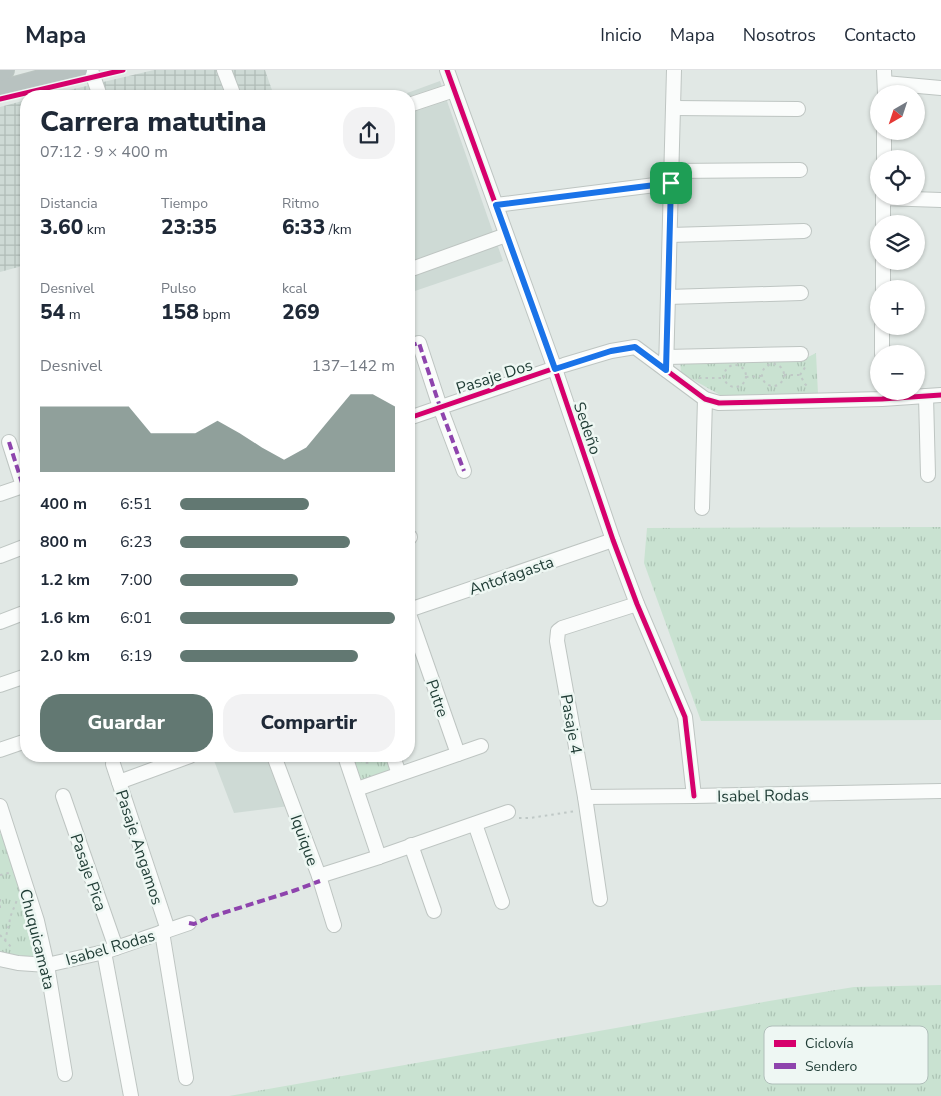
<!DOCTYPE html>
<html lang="es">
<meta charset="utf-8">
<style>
body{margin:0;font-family:"Nunito Sans",sans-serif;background:#f2f2f3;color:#1f2937;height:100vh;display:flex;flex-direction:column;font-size:19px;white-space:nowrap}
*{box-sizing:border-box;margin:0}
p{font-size:16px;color:#747a83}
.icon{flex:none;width:28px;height:28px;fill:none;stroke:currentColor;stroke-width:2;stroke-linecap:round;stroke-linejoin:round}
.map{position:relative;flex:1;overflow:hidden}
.drawer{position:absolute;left:20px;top:20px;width:395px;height:672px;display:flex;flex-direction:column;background:#fff;border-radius:20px;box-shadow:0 1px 4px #0004}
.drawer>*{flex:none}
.needle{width:32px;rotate:219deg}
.controls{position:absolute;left:870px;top:15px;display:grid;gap:10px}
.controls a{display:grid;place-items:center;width:55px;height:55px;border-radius:50%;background:#fff;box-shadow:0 1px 4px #0004;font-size:25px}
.pin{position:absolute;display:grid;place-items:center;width:42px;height:42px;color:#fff;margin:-21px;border-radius:10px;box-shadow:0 2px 8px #0006}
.round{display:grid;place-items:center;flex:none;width:52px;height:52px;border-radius:20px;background:#f2f2f3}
.summary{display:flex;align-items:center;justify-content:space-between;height:85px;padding:0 20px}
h1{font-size:28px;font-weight:800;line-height:38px}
.figures{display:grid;grid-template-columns:repeat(3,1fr);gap:8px;height:85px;padding:5px 20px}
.figures div{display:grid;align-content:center}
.figures b{font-size:21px;font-weight:800}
.figures small{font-size:14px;font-weight:400}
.figures p{font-size:14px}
.chart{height:140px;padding:10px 20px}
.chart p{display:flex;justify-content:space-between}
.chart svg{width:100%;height:90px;margin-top:5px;fill:#627872;opacity:.7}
.action{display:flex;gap:10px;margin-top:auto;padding:10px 20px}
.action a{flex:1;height:58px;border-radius:20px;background:#627872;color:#fff;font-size:20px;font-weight:800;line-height:58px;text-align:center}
.action a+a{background:#f2f2f3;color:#1f2937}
ul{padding:0 20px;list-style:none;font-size:16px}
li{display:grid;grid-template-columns:80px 60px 1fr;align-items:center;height:38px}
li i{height:12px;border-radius:6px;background:#627872}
header{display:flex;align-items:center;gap:30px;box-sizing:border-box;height:70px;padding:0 25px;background:#fff;border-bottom:1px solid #e0e1e3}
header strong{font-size:24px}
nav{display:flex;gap:28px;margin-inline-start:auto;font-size:18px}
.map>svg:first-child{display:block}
</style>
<header>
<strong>Mapa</strong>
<nav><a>Inicio</a><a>Mapa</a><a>Nosotros</a><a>Contacto</a></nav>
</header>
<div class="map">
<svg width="941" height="1026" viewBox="0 0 941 1026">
<defs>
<pattern id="industrial-grid" width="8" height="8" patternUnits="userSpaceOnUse" patternTransform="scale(1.25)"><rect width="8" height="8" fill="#cedad5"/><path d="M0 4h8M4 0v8" fill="none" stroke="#b0bcb7"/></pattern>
<pattern id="grass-tufts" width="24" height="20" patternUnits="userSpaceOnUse" patternTransform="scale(1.25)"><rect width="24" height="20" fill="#c9e2d1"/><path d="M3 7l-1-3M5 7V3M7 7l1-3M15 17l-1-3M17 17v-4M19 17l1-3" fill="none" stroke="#acc3b4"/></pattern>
</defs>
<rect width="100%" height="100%" fill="#e1e8e5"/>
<g fill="#cedad5">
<path d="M440 11 503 191 409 223V26H399Z"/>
<path d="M220 686H270L289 736 234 743 213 688Z"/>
</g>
<g fill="url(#industrial-grid)">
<path d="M154 0H265L274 26H44Z"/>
<path d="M26 30V195L0 202V37Z"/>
</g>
<g fill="url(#grass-tufts)">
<path d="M816 283 818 324 737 327 722 326 681 303 680 291 806 288Z"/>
<path d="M941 457V650L701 651 644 493 647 458Z"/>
<path d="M348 686H390L391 702 364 712 356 708Z"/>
<path d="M5 762 33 844 39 884 33 887 0 883V764Z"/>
<path d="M941 915V1026H229L781 929 854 917Z"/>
</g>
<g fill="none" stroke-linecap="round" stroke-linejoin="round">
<g stroke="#bec5c2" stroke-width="16">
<g id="minor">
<path d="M91 0 100 26"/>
<path d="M224 0 234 26"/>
<path d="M447 0 555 299 613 470 637 534 685 647 694 726"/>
<path d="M884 0 885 24"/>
<path d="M885 13 941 18"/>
<path d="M409 35 454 20"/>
<path d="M673 38 798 39"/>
<path d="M884 89V61"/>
<path d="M671 101 800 100"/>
<path d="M883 128 941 130"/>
<path d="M496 135 671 113"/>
<path d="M883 154V126"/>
<path d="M670 165 804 161"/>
<path d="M409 200 506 165"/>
<path d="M883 219V191"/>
<path d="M668 227 801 223"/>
<path d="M409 276 419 273 440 337 464 401"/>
<path d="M882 284V256"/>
<path d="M666 287 801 284"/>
<path d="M666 300 674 0"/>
<path d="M926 326 928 405"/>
<path d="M409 348 564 295 611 281 635 277 705 329 719 333 882 329 941 325"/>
<path d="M9 372 23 416"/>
<path d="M0 424 26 415"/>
<path d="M702 438 705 329"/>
<path d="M409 468 410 467"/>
<path d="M0 486 26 476"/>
<path d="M409 540 613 470"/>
<path d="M409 544 458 684"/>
<path d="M0 552 26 542"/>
<path d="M0 615 26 606"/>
<path d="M0 680 26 671"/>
<path d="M274 686 319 806 334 855"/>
<path d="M345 686 379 787"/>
<path d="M393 686 399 704"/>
<path d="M113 694 168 860"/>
<path d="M119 712 190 686"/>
<path d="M357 719 481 676"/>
<path d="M63 726 116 878"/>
<path d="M585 727 694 726 941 721"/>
<path d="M0 736 37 851 47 895 65 1004"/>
<path d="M475 754 502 832"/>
<path d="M411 775 434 841"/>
<path d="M319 806 379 787 508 742"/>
<path d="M600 829 585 727 557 571 558 561 562 558 637 534"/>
<path d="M162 862 186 1008"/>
<path d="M104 882 131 1026"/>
<path d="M0 889 18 893 47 895 104 882 189 853"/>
</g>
</g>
<g stroke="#bbc5c1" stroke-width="22">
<g id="highway">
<path d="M0 1 4 0"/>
<path d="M0 21 77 0"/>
</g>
</g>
<g stroke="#bfc8c6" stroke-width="2" stroke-dasharray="2.5 4" stroke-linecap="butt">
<circle cx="773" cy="305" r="11"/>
<circle cx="735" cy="306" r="11"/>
<path d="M784 305H800L805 314 809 318"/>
<path d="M800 305 806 296"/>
<path d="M746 307 761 306"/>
<path d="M699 308H724"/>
<path d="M360 690C365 695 372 693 376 686"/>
<path d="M519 748H530L576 741"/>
<path d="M0 805 9 803"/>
<path d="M0 829V838"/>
<path d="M0 865 13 879"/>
<path d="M5 871 11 845 17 830"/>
</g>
<use href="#minor" stroke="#fafcfb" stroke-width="14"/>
<use href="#highway" stroke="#b8c2c0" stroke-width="20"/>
<g stroke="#8e44ad" stroke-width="4" stroke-dasharray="8 4" stroke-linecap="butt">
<path d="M409 276 419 273 440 337 464 401"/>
<path d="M9 372 23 416"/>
<path d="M189 853 194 854 207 848 293 821 320 811"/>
</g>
<g stroke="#eef7f3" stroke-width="8">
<g id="cycleway">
<path d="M447 0 555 299 613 470 637 534 685 647 694 726"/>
<path d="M0 29 123 0"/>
<path d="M409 348 564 295 611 281 635 277 705 329 719 333 882 329 941 325"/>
</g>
</g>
<use href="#cycleway" stroke="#d6006c" stroke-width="5"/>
</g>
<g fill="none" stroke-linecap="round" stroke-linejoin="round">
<g stroke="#fff" stroke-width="10">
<path id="route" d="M671 113 666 300 635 277 611 281 555 299 496 135Z"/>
</g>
<use href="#route" stroke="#1a73e8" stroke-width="6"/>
</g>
<g text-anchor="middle" stroke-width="5" stroke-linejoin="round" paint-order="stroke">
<g font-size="16" fill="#1e3b34" stroke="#eef7f3">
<text transform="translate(494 306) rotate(-18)" y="6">Pasaje Dos</text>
<text transform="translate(588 358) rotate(71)" y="6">Sedeño</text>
<text transform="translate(511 505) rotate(-19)" y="6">Antofagasta</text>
<text transform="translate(438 628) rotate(71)" y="6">Putre</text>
<text transform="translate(572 654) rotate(80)" y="6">Pasaje 4</text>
<text transform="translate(763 725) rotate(-1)" y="6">Isabel Rodas</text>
<text transform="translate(305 770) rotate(70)" y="6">Iquique</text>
<text transform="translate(140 777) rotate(72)" y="6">Pasaje Angamos</text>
<text transform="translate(89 802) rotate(71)" y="6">Pasaje Pica</text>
<text transform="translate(38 869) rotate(76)" y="6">Chuquicamata</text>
<text transform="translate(110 877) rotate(-16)" y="6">Isabel Rodas</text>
</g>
</g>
<rect x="764" y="956" width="164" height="58" rx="8" fill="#eef7f3" stroke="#b0bfba" stroke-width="1"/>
<rect x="774" y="970" width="22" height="7" fill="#d6006c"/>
<rect x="774" y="993" width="22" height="6" fill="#8e44ad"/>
<g font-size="14" fill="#1e3b34">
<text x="805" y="978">Ciclovía</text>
<text x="805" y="1001">Sendero</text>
</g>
</svg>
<div class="controls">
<a><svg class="needle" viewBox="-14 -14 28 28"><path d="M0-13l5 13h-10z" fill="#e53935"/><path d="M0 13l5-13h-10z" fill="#747a83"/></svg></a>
<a><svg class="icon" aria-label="locate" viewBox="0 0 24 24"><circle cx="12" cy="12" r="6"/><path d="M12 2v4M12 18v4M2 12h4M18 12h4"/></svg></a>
<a><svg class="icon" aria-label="layers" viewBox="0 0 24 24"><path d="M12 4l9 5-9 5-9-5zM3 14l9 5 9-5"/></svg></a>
<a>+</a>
<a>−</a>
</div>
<div class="pin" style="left:671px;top:113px;background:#1e9e55"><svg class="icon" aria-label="arrive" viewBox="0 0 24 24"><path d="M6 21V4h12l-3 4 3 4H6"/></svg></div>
<section class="drawer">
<div class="summary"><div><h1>Carrera matutina</h1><p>07:12 · 9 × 400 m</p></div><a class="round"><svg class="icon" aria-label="share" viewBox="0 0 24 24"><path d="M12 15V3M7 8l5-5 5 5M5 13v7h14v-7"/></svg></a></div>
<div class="figures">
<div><p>Distancia</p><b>3.60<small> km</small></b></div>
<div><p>Tiempo</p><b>23:35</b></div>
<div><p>Ritmo</p><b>6:33<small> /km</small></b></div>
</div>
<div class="figures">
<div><p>Desnivel</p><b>54<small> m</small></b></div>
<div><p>Pulso</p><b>158<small> bpm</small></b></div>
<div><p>kcal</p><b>269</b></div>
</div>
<div class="chart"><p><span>Desnivel</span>137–142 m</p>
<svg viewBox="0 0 160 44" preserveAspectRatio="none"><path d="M0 44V12L10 12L20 12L30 12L40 12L50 25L60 25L70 25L80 19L90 25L100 32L110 38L120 32L130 19L140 6L150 6L160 12V44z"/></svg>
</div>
<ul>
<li><b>400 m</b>6:51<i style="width:60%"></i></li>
<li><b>800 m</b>6:23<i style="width:79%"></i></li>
<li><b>1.2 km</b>7:00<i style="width:55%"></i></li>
<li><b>1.6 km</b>6:01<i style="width:100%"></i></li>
<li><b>2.0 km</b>6:19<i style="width:83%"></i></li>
</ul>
<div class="action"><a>Guardar</a><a>Compartir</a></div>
</section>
</div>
